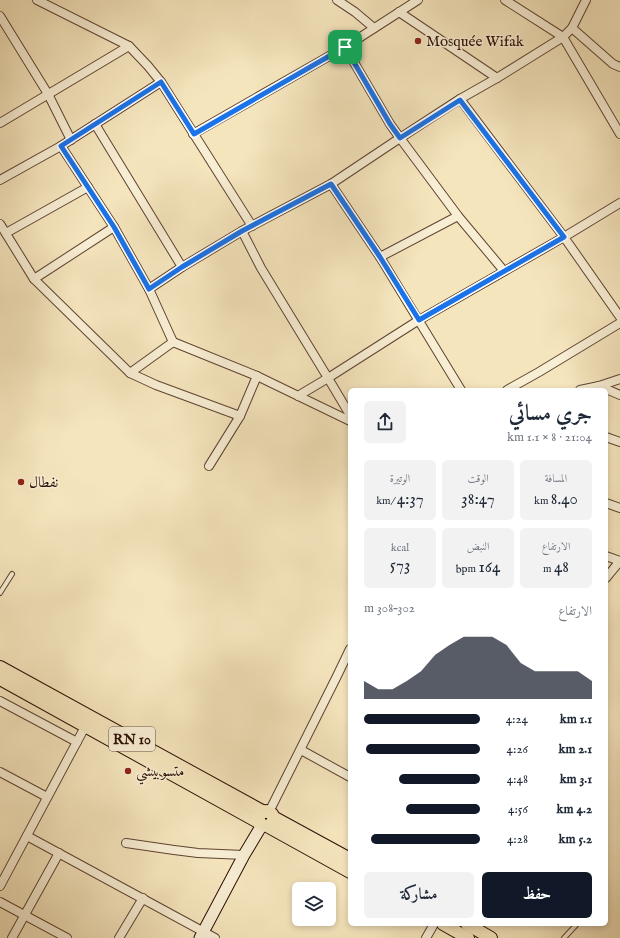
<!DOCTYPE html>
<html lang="ar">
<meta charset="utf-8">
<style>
body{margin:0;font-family:"IM FELL English",Amiri,serif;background:#f2f2f3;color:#1f2937;direction:rtl;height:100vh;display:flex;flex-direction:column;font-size:15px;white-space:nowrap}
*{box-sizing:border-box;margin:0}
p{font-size:13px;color:#747a83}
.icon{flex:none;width:22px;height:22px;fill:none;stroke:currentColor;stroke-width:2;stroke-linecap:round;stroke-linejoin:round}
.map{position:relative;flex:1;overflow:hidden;direction:ltr}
.panel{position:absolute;left:348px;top:388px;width:260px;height:538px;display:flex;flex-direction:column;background:#fff;border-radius:6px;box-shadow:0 2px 6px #0003;direction:rtl}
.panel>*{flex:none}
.controls{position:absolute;left:292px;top:882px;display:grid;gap:8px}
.controls a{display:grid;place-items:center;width:44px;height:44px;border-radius:6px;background:#fff;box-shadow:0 2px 6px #0003;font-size:20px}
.pin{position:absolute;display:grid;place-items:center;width:34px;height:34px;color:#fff;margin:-17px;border-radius:8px;box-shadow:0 2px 6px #0006}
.round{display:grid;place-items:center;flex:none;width:42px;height:42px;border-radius:6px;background:#f2f2f3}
.summary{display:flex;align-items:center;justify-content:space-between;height:68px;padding:0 16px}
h1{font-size:22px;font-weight:600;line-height:30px}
.metrics{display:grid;grid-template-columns:repeat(3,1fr);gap:6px;height:68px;padding:4px 16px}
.metrics div{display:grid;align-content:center;border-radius:6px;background:#f2f2f3;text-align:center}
.metrics b{font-size:17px;font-weight:600}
.metrics small{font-size:11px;font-weight:400}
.metrics p{font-size:11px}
.chart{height:112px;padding:8px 16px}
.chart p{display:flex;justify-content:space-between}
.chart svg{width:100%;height:72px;margin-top:4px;fill:#111827;opacity:.7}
.action{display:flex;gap:8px;margin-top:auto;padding:8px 16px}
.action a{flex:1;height:46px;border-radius:6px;background:#111827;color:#fff;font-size:16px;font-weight:600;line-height:46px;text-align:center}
.action a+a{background:#f2f2f3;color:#1f2937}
ul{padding:0 16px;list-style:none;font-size:13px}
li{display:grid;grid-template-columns:64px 48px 1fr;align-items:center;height:30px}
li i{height:10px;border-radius:5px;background:#111827}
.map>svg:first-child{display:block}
</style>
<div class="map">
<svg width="620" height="938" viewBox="0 0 620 938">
<rect width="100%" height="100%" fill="#f5e5bd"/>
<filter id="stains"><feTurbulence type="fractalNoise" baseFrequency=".005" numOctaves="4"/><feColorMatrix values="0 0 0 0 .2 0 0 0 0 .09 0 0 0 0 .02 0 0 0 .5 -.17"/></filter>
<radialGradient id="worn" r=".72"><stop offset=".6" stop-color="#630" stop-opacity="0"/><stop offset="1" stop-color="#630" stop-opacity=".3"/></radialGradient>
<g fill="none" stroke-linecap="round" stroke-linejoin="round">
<g stroke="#5e4331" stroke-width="6">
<g id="service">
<path d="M0 593 12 574"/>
<path d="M564 938 577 924"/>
</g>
</g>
<g stroke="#5e4331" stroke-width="10">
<g id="minor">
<path d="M37 0 129 46"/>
<path d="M337 0 355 12 374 28"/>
<path d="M505 0 563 37 620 134"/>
<path d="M399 12 497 78"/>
<path d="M0 16 48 94 71 140"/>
<path d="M572 28 613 64 620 67"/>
<path d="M345 47 418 0"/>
<path d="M460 99 497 78 563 37 572 28 586 0"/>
<path d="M0 123 129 46 148 66 161 82 252 226"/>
<path d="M95 124 182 267"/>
<path d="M193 134 345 47 390 124 400 138 460 99 564 237 620 317"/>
<path d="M61 146 161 82"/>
<path d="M0 180 61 146 114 227 149 289 173 342"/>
<path d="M331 184 400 138 458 216 504 271"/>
<path d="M0 224 34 279 114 227"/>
<path d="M242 231 261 268 328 378 350 415"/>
<path d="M6 233 88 187"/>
<path d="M380 257 458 216"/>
<path d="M34 279 130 373 173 342 257 376 350 421"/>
<path d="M149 289 182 267 242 231 331 184 380 257 461 390"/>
<path d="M130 373 156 385 240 416"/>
<path d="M599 386 620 395"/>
<path d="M507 390 539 372 620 323"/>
<path d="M580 390 599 386 620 379"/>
<path d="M298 396 328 378 419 320 564 237 620 203"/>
<path d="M606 437 620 442"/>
<path d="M209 466 240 416 257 376"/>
<path d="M606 503 620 508"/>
<path d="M606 556 620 561"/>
<path d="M606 578 620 561"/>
<path d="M0 701 77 742"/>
<path d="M301 750 350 777"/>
<path d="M0 772 47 797"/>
<path d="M269 812 337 676 350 649"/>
<path d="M27 836 215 938"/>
<path d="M126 843 174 850 198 853 244 855"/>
<path d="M0 886 87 723"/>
<path d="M0 902 67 938"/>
<path d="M12 938 59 853"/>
<path d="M119 938 143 898"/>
<path d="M426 938 434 924"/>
</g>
</g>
<g stroke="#2b0d02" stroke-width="13">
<path id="secondary" d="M200 938 244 855 262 825"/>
</g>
<g stroke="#2b0d02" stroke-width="14">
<g id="primary">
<path d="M0 667 264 812"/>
<path d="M0 679 260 823"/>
<path d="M273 817 350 859"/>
<path d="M267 826C273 824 275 820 272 814L266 811C259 813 256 819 262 825L267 826 350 872"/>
<path d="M443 924 468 938"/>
<path d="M467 924 491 938"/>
</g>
</g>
<use href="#service" stroke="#f8eed4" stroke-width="4"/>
<use href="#minor" stroke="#f8eed4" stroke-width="8"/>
<use href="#secondary" stroke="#f8eed4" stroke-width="11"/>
<use href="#primary" stroke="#f5e5bd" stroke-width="12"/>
</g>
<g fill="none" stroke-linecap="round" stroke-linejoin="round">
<g stroke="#fff" stroke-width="8">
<path id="route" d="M345 47 390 124 400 138 460 100 564 237 419 320 380 257 331 184 242 231 182 267 149 289 114 227 61 146 161 82 194 134Z"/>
</g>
<use href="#route" stroke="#1a73e8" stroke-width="5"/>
</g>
<g fill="#8f2418" stroke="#f8eed4" stroke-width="1.5">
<circle cx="418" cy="41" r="4"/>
<circle cx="21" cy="482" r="4"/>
<circle cx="128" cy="771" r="4"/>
</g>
<g text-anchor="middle" stroke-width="3" stroke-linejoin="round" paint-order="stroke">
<rect fill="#f8eed4" stroke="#685041" stroke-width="1" x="109" y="727" width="46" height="24" rx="3"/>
<g font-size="14" font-weight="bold" fill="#2b0d02">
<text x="132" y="744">RN 10</text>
</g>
<g font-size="15" fill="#2b0d02" stroke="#f8eed4" text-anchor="start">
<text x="426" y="46">Mosquée Wifak</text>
<text x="29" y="487">نفطال</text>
<text x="136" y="776">متسوبيشي</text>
</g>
</g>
<rect width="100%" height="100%" filter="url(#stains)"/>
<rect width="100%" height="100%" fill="url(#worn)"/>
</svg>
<div class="controls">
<a><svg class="icon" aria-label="layers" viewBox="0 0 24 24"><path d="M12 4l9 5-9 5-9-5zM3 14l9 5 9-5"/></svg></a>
</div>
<div class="pin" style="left:345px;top:47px;background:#1e9e55"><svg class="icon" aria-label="arrive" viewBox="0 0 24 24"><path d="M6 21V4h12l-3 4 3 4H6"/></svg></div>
<section class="panel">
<div class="summary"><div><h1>جري مسائي</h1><p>21:04 · 8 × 1.1 km</p></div><a class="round"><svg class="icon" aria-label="share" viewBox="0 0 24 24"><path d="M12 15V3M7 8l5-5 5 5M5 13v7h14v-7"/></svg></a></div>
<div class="metrics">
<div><p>المسافة</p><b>8.40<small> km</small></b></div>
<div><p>الوقت</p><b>38:47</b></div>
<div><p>الوتيرة</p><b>4:37<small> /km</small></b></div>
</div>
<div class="metrics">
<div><p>الارتفاع</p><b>48<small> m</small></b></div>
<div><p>النبض</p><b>164<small> bpm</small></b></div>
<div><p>kcal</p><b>573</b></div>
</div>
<div class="chart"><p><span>الارتفاع</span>302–308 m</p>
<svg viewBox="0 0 160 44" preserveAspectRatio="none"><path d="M0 44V33L10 38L20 38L30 33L40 27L50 17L60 11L70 6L80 6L90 6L100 11L110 22L120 27L130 27L140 27L150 27L160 33V44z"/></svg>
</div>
<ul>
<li><b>1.1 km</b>4:24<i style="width:100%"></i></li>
<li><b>2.1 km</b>4:26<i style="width:98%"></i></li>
<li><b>3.1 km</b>4:48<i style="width:70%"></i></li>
<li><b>4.2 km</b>4:56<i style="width:64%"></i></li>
<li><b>5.2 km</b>4:28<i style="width:94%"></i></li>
</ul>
<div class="action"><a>حفظ</a><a>مشاركة</a></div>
</section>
</div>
